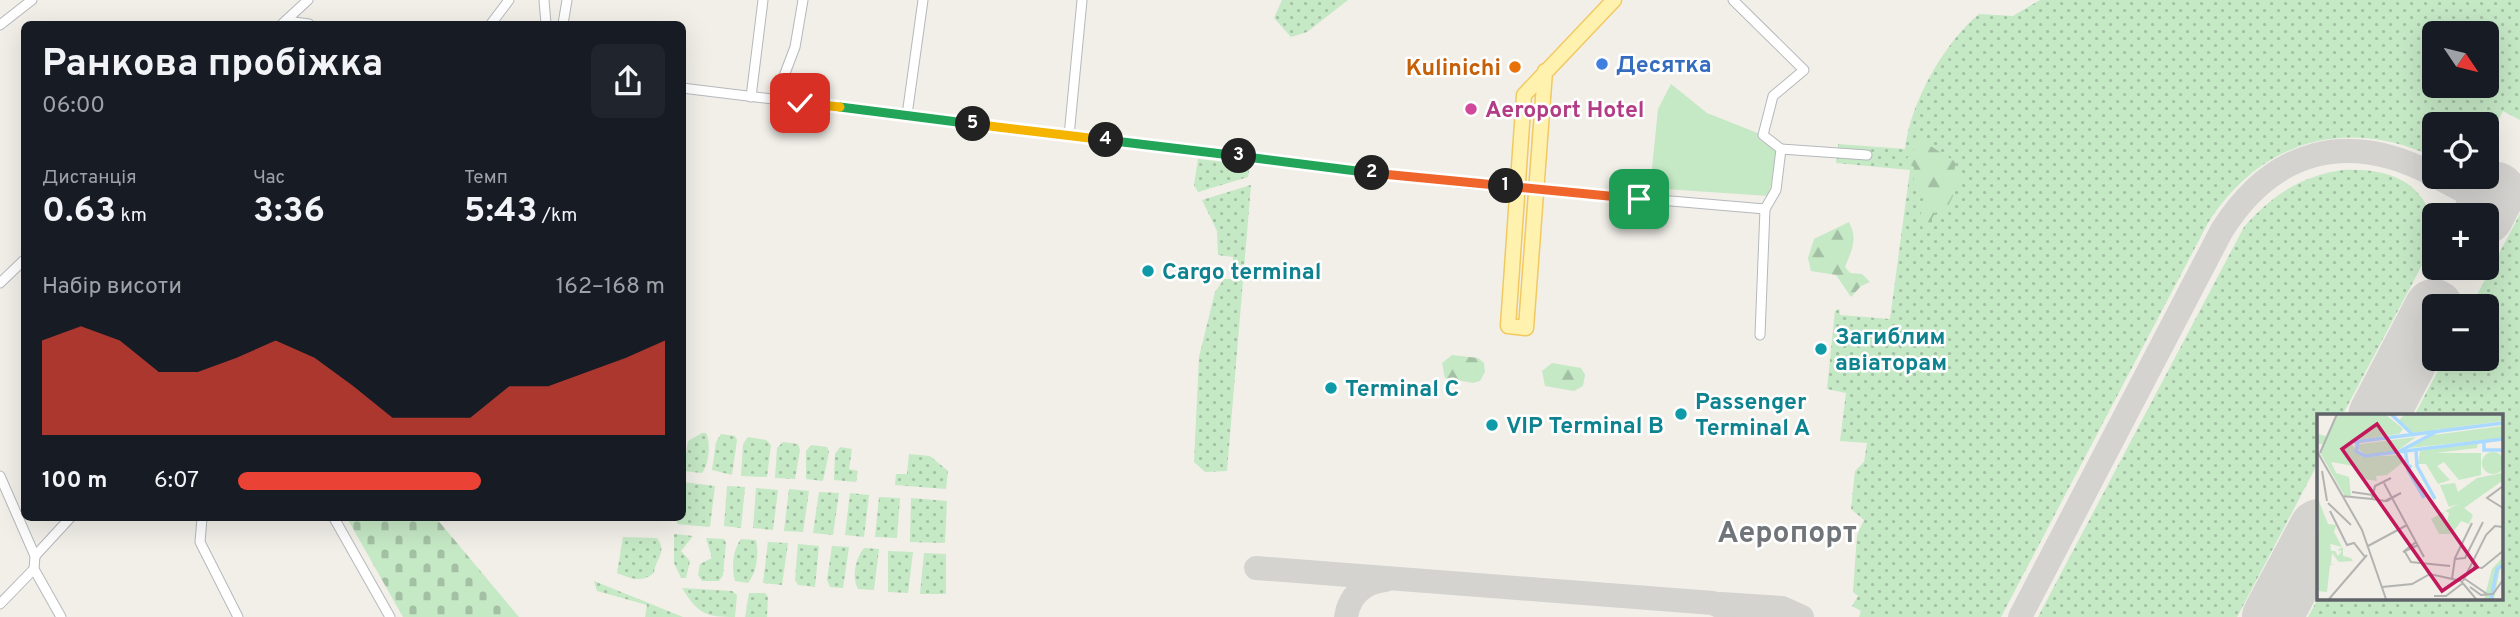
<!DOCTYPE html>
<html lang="uk">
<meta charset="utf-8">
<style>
body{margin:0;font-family:Overpass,sans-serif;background:#20242c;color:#f1f3f6;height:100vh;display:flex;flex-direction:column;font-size:26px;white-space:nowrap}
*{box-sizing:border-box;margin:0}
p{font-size:23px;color:#9ea1a6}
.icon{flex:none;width:38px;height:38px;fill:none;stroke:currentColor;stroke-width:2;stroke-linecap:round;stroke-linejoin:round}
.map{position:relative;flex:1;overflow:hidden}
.drawer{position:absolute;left:21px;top:21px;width:665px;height:500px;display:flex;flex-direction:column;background:#171b24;border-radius:10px;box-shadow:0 7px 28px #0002}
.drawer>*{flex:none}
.needle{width:46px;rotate:125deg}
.buttons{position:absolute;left:2422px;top:21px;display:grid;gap:14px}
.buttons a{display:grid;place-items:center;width:77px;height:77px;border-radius:10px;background:#171b24;box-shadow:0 7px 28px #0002;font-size:35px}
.pin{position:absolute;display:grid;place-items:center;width:60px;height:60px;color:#fff;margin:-30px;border-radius:14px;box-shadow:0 4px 10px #0006}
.km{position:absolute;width:35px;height:35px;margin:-18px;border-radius:50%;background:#222;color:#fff;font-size:19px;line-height:35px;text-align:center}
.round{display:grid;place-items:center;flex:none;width:74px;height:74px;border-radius:10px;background:#20242c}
.headline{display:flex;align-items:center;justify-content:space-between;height:119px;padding:0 21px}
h1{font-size:38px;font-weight:700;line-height:52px}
.metrics{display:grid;grid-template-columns:repeat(3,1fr);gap:10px;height:119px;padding:7px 21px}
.metrics div{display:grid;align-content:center}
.metrics b{font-size:35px;font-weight:700}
.metrics small{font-size:19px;font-weight:400}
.metrics p{font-size:19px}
.chart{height:196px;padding:14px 21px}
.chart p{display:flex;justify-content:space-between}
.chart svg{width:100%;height:126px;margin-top:7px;fill:#ea4335;opacity:.7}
ul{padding:0 21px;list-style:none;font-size:23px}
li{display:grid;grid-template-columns:112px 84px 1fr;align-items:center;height:52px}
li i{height:18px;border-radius:9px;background:#ea4335}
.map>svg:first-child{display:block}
</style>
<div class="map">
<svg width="2520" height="617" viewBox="0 0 2520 617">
<defs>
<pattern id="grass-dots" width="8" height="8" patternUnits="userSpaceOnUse" patternTransform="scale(1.75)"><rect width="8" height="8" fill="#c5e8c5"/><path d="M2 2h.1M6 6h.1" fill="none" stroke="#a3c0a4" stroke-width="1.8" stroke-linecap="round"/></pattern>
<pattern id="forest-firs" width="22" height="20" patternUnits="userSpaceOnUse" patternTransform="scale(1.75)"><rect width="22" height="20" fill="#c5e8c5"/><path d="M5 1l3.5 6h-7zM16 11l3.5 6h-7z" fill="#a3c0a4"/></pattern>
<pattern id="cemetery-stones" width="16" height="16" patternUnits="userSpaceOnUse" patternTransform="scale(1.75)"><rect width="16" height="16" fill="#c5e8c5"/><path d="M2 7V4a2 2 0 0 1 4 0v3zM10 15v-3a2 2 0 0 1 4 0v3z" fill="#a3c0a4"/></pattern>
</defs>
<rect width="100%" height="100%" fill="#f1efe8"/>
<g fill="url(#grass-dots)" fill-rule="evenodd">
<path d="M1282 0H1348L1307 32 1291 37 1274 18Z"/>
<path d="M2040 0H2520V120L2503 111 2487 142V124H2434V157C2346 116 2261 140 2208 223L2001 617H1859L1861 611 1852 606 1858 596 1853 592 1857 535 1864 520 1851 509 1855 471 1864 462 1867 443 1840 441 1846 393 1827 389 1835 311 1839 309 1840 315 1890 319 1910 170 1836 163 1838 144 1905 149C1910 103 1944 43 1979 14L2013 16ZM2434 33H2487V86H2434Z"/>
<path d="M1198 159 1244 164 1249 171 1248 177 1198 192 1194 185Z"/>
<path d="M2343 170C2381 168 2418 177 2431 216L2429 222 2434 225 2426 248 2430 250 2342 416H2319V461L2237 617H2038L2244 227C2272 195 2301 176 2343 170Z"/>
<path d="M1251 185 1227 471 1205 472 1194 462 1199 357 1215 292 1224 279H1232L1233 257 1218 255 1217 231 1202 200Z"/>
<path d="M2520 214V617H2308L2319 597 2501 598V416H2414L2444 359H2487V306H2471Z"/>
<path d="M702 433H706C711 443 709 464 702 473L683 471 688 441Z"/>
<path d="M721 434 735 436 737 440 732 475 712 470 716 442Z"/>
<path d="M748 437 766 440 771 445 767 477 741 476 743 444Z"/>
<path d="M783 442 798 444 800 450 795 479 775 478 777 448Z"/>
<path d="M811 445 827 447 829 452 823 481 806 479V451Z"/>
<path d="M840 447 852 449 849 469 858 471 856 482 834 480 835 454Z"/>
<path d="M909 454 930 456 948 471 946 489 895 485 896 474H907Z"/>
<path d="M683 482 715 486 710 527 677 524 678 518H682Z"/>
<path d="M727 486 745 487 741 528 724 526Z"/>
<path d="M756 488 778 490 773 530 753 528Z"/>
<path d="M789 489 809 491 803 532 784 531Z"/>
<path d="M819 492 839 493 833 535 813 533Z"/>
<path d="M850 493 869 495 864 537 845 535Z"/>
<path d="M879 497 900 498 897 538 875 537Z"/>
<path d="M911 498 947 501 945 543 910 542Z"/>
<path d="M674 534 693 536 681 551 690 561 686 578H681L674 563Z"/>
<path d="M623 537 657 538C668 553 655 559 654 573 641 583 632 579 617 573Z"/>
<path d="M706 538 724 539 726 543 723 575 719 581H702L698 575 700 564 712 558Z"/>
<path d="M741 539 756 540C759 553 757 572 748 583L735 581C731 569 733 549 741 539Z"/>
<path d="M768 542 788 543 782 585 763 583Z"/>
<path d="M798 544 819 546 815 587 798 585 795 580Z"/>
<path d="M832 546 849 547 843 588 830 587 827 580Z"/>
<path d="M864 548 879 549 874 590 858 589C851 576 856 558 864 548Z"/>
<path d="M888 551 913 552 908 593 888 592Z"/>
<path d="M924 553 946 554V594H920Z"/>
<path d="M594 581 683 617H645L647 605 597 591Z"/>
<path d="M682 588 732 591 737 595 735 617C705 617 698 614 682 588Z"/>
<path d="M749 593H765L768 597 767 617H745Z"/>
</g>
<g fill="url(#forest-firs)">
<path d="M1921 140 1956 162 1954 171 1962 178 1945 212 1938 209 1932 218V228H1923L1918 219 1929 198 1922 190H1913L1914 167 1905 161Z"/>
<path d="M1849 222C1858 240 1852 249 1845 267L1850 273 1862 274 1870 282 1861 286 1851 297 1836 275 1811 271 1808 258 1814 239Z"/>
<path d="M1452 355 1478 358 1484 363 1485 372 1480 381 1473 383 1445 378 1442 363Z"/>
<path d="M1552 363 1581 368 1585 375 1583 386 1574 391 1545 386 1542 371Z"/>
</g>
<path fill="url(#cemetery-stones)" d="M347 518H436L519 617H403Z"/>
<path fill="#c5e8c5" d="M1671 84 1707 113 1760 134V140L1777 151 1769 196 1650 188 1658 109Z"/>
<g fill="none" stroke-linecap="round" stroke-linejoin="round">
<g stroke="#d4d3d0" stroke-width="24">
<path d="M2437 177 2465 192 2475 215"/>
<path d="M1256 568 1713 603 1741 617"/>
<path d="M1721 604 1782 608 1802 617"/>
<path d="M1346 617C1349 596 1364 582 1385 580"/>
<path d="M2020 617 2222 230C2274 148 2349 130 2434 175"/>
</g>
<g stroke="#d4d3d0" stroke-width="60">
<path d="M2484 215 2496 192"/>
<path d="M2378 416 2434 309"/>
<path d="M2272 617 2319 529"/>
</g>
<g stroke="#b5b8bc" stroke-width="11">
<g id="street">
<path d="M544 0 546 24"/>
<path d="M1733 0 1804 70 1773 96 1763 135 1781 149 1776 190 1765 209 1760 335"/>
<path d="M286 21 309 24"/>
<path d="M282 24 308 0"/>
<path d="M491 24 509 0"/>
<path d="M563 24 567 0"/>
<path d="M0 25 32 0"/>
<path d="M682 88 1459 183 1765 209"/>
<path d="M751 97 763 0"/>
<path d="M800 103 784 76 795 47 803 0"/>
<path d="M907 115 923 0"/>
<path d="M1069 136 1082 0"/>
<path d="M1781 149 1867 155"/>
<path d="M0 283 24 260"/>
<path d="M0 476 35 556 34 569 61 617"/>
<path d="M202 518 200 542 238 617"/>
<path d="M334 518 390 617"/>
<path d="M35 556 70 518"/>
<path d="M0 604 34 569"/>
</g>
</g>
<g stroke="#f2c960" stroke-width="17">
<path id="primary" d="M1545 71 1526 328 1508 326 1524 95 1614 0"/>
</g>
<use href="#street" stroke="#fff" stroke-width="9"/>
<use href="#primary" stroke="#fff2af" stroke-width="14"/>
</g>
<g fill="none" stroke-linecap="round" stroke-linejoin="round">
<g stroke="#fff" stroke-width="14">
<path id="split-1" d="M1506 186 1639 199"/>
</g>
<g stroke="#fff" stroke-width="14">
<path id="split-2" d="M1372 173 1506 186"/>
</g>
<g stroke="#fff" stroke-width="14">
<path id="split-3" d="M1239 156 1372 173"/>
</g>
<g stroke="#fff" stroke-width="14">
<path id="split-4" d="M1106 140 1239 156"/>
</g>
<g stroke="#fff" stroke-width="14">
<path id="split-5" d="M973 124 1106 140"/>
</g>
<g stroke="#fff" stroke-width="14">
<path id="split-6" d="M840 107 973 124"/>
</g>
<g stroke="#fff" stroke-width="14">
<path id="split-7" d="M800 103 840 107"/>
</g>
<use href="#split-1" stroke="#f0652b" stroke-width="9"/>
<use href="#split-2" stroke="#f0652b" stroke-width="9"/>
<use href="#split-3" stroke="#22a559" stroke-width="9"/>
<use href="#split-4" stroke="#22a559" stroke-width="9"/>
<use href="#split-5" stroke="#f5b400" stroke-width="9"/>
<use href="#split-6" stroke="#22a559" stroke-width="9"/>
<use href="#split-7" stroke="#f5b400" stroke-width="9"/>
</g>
<circle fill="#3f7fe0" stroke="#fff" stroke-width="2.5" cx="1602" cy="64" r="7"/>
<circle fill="#e8710a" stroke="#fff" stroke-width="2.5" cx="1515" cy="67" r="7"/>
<circle fill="#d1479c" stroke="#fff" stroke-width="2.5" cx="1471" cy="109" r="7"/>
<g fill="#0f9aa8" stroke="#fff" stroke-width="2.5">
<circle cx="1148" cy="271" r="7"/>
<circle cx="1821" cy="349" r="7"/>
<circle cx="1331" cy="388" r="7"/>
<circle cx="1681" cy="414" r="7"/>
<circle cx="1492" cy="425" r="7"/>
</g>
<g text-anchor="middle" stroke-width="5" stroke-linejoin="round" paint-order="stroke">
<g font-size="23" font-weight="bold" fill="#366cbe" stroke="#fff" text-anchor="start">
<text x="1616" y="72">Десятка</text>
</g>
<g font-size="23" font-weight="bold" fill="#c56008" stroke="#fff" text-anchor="end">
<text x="1501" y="75">Kulinichi</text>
</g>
<g font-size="23" font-weight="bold" fill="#b23c85" stroke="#fff" text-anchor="start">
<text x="1485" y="117">Aeroport Hotel</text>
</g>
<g font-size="23" font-weight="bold" fill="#0d838f" stroke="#fff" text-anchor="start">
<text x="1162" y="279">Cargo terminal</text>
<text x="1835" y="344">Загиблим<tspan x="1835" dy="26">авіаторам</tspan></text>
<text x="1345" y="396">Terminal C</text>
<text x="1695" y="409">Passenger<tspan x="1695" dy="26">Terminal A</tspan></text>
<text x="1506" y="433">VIP Terminal B</text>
</g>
<g font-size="30" font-weight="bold" fill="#70757a" stroke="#fff">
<text x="1787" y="542">Аеропорт</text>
</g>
</g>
<g transform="translate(2317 414)">
<rect width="186" height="186" fill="#f1efe8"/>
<path d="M21 0H68L86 15 82 20 32 27 45 43 85 41 86 48 70 61 59 62 60 67 47 65 37 52 14 48 19 59 32 63 34 82 27 81 4 40 5 30H0V20L9 22ZM88 0H185V7L96 19 82 6ZM185 12V24L92 34 109 22ZM99 23 80 37 49 41 40 34 43 30ZM161 29 160 34 119 39H164V61L142 66 127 48 120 52 133 66 121 70 109 50H101L103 37ZM165 49a11 11 0 1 1 22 0a11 11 0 1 1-22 0ZM185 59V67L147 94 156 101 152 110 144 107 134 121 132 113 133 120H122L114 105 126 98 130 108 132 99 128 97 141 90 132 93 123 71 138 69 141 78 160 64ZM0 113 4 127 13 128 14 137H18L21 142 25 137 20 136 26 133V142L34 144 36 147 22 148 15 139 14 150H18L13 151 10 178 0 177ZM185 144 177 185H167L175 155Z" fill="#c5e8c5"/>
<path d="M1 85 11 110 19 111 17 118 25 133 2 127Z" fill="#c5e8c5"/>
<path fill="none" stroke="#aadaff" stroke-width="3.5" d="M74 0 96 21M167 27V36H186M37 28 186 9M41 28 39 37 48 42 186 25M88 34 91 55M99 36 100 52 118 85M83 37 119 18M94 51 91 56 107 84M174 185 180 155 186 151"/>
<path fill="none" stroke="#b3b3b1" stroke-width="2" d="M1 39 45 116 69 185M3 39 20 0M5 57 10 87M67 69 107 143M186 72 170 84 186 94M35 78 56 81M25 82 55 85 68 87H70L84 79 68 87M55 85 58 72 74 64M11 89 34 111M13 97 30 131 37 129 48 143M99 128 86 138 101 131M51 132 90 111M88 138 94 148 133 152M138 145 148 144 166 108M156 153 165 154 186 137M135 165 138 144 155 109M148 165 170 180M146 167 169 121 178 112 186 113M65 173 95 170 113 160 144 167 159 185M153 173 164 181 176 180 186 166M117 182H129L146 169M12 185 50 141"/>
<path fill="#c2185b" fill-opacity="0.15" stroke="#c2185b" stroke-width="3.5" d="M60 10 160 153 125 177 25 35Z"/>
<rect width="186" height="186" fill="none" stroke="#5f6368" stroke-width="3.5"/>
</g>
</svg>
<div class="buttons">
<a><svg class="needle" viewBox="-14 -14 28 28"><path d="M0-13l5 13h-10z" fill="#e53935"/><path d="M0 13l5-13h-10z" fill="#9ea1a6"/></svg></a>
<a><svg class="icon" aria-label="locate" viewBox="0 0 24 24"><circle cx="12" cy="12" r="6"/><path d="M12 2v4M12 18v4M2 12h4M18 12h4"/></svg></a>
<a>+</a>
<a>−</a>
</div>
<div class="pin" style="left:1639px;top:199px;background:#1e9e55"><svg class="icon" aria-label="arrive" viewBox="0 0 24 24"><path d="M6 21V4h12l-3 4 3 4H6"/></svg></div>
<div class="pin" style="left:800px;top:103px;background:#d93025"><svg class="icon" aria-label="check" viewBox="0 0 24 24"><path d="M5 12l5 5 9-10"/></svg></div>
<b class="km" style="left:1506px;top:186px">1</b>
<b class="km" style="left:1372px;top:173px">2</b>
<b class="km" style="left:1239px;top:156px">3</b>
<b class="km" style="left:1106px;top:140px">4</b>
<b class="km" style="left:973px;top:124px">5</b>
<section class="drawer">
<div class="headline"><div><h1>Ранкова пробіжка</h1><p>06:00</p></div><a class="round"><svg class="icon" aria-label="share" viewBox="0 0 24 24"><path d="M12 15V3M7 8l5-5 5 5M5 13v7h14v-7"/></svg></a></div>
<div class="metrics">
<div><p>Дистанція</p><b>0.63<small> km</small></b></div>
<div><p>Час</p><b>3:36</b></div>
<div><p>Темп</p><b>5:43<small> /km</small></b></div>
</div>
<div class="chart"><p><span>Набір висоти</span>162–168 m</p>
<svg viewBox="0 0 160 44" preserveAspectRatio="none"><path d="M0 44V11L10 6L20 11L30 22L40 22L50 17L60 11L70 17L80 27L90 38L100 38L110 38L120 27L130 27L140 22L150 17L160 11V44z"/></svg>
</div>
<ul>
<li><b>100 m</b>6:07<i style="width:57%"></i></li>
</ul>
</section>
</div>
